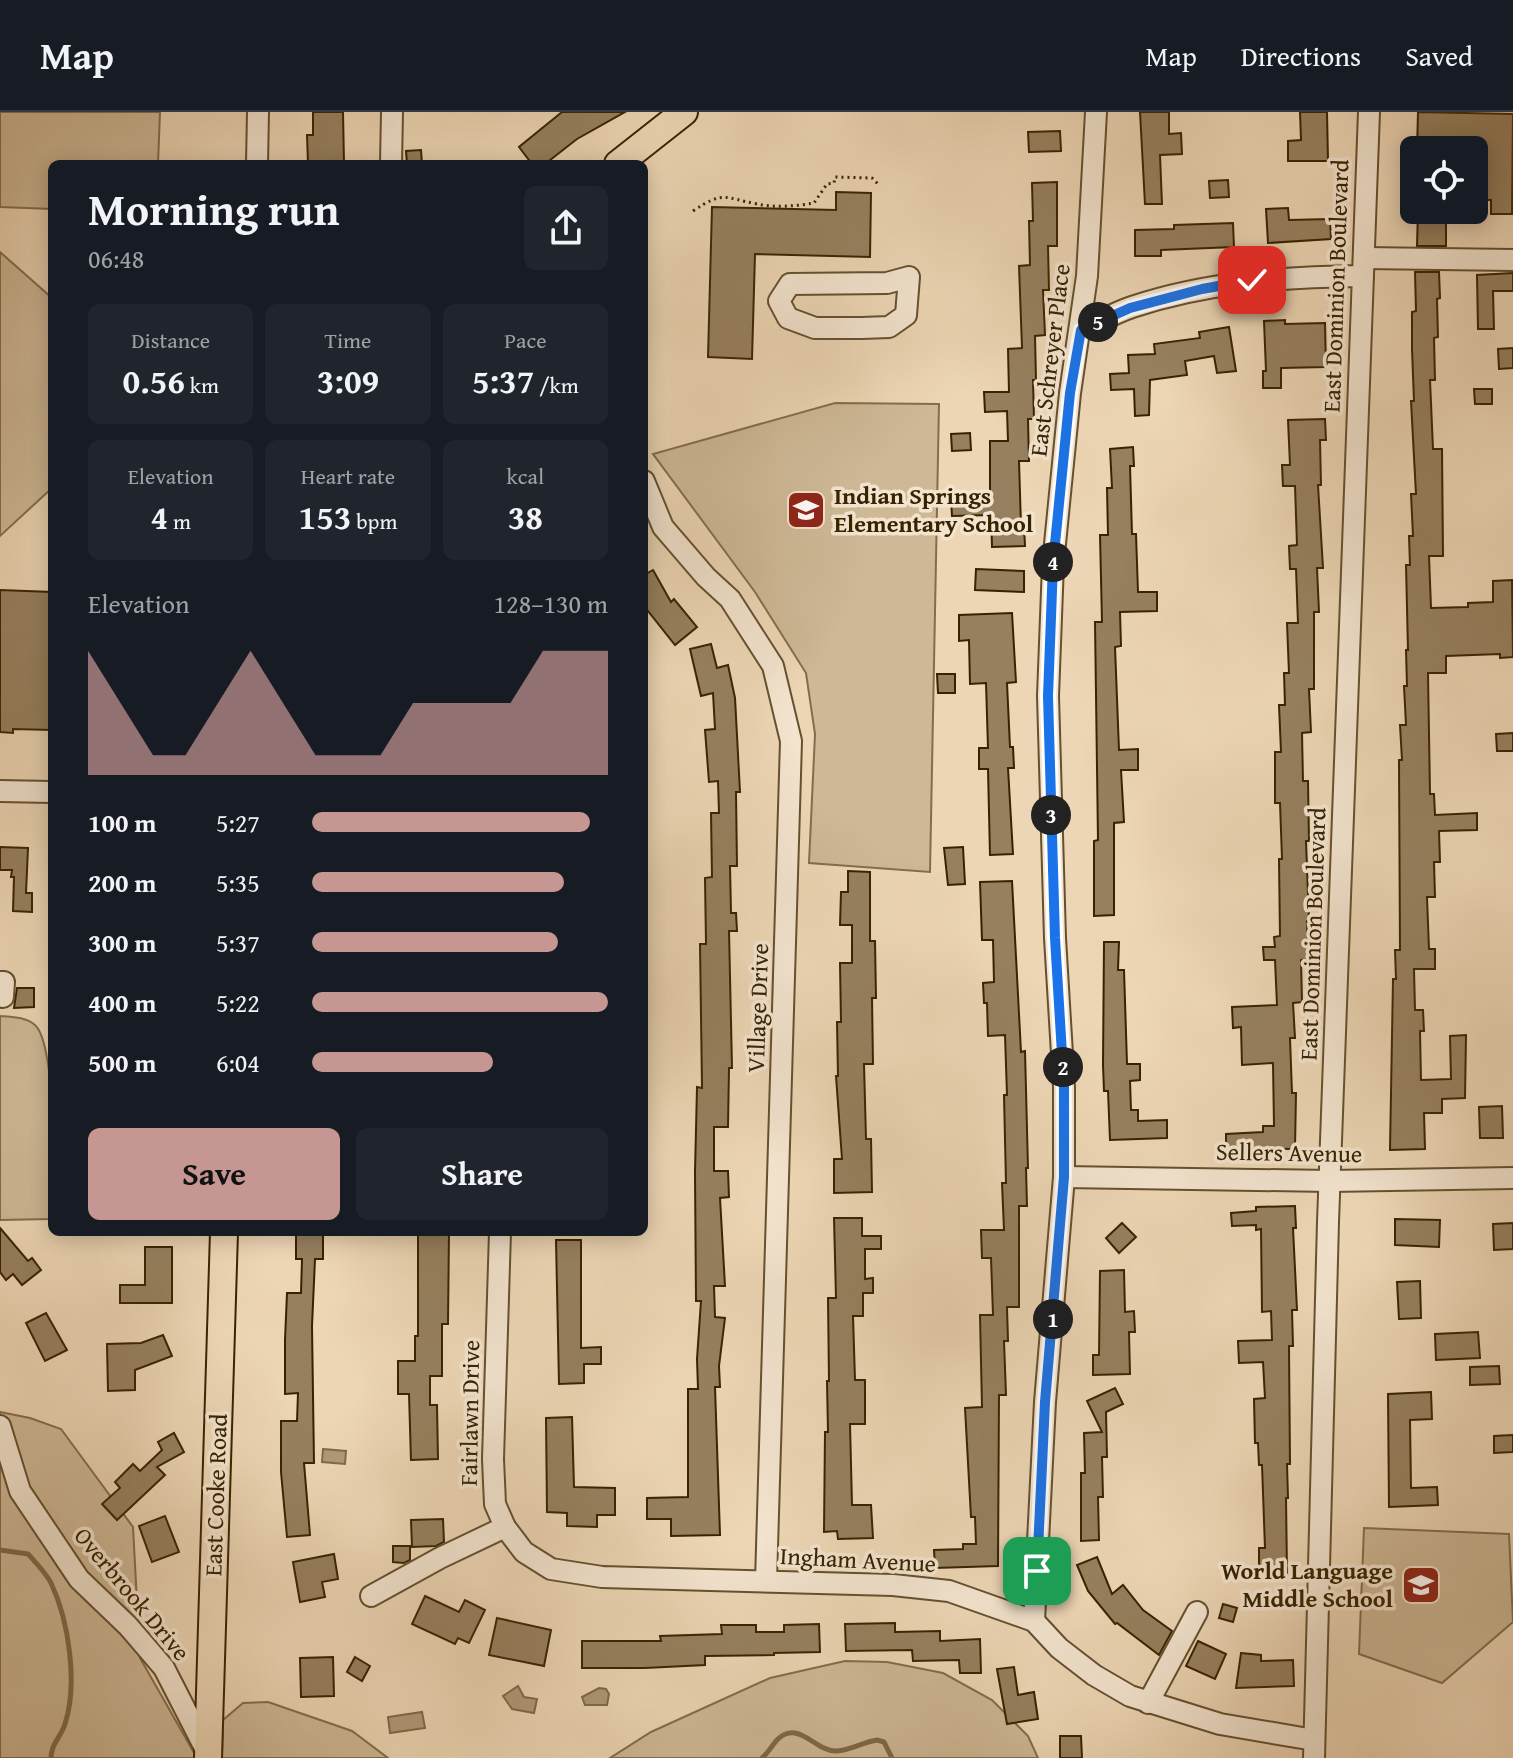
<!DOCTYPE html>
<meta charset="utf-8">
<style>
body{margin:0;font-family:"Gentium Book Plus",serif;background:#20242c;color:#f1f3f6;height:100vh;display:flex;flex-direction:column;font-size:30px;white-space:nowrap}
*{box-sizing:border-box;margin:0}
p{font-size:26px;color:#9ea1a6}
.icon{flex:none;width:44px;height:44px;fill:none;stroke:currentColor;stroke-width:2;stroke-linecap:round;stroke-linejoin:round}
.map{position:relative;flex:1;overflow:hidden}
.panel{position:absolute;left:48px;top:48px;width:600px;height:1076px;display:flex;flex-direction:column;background:#171b24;border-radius:12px;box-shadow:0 4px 20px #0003}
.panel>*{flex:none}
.fabs{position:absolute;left:1400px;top:24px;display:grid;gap:16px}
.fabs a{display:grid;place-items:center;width:88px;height:88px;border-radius:12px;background:#171b24;box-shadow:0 4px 20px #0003;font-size:40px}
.pin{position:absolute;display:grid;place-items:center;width:68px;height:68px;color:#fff;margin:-34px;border-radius:16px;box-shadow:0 4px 12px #0006}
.km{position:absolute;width:40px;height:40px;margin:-20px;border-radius:50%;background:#222;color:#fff;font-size:22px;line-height:40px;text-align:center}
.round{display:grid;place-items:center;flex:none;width:84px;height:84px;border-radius:12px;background:#20242c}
.head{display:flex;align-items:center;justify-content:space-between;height:136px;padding:0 40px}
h1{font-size:44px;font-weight:600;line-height:60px}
.metrics{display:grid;grid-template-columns:repeat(3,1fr);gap:12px;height:136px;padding:8px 40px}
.metrics div{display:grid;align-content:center;border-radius:12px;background:#20242c;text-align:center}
.metrics b{font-size:34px;font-weight:600}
.metrics small{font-size:22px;font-weight:400}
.metrics p{font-size:22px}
.chart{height:224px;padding:16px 40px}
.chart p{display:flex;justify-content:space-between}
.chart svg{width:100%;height:144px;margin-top:8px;fill:#c59692;opacity:.7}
.button{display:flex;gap:16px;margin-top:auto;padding:16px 40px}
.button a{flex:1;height:92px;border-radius:12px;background:#c59692;color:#111;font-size:32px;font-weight:600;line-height:92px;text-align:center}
.button a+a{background:#20242c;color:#f1f3f6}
ul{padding:0 40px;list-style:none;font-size:26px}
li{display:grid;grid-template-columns:128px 96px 1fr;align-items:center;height:60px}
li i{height:20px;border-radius:10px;background:#c59692}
header{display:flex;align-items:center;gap:48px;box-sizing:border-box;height:112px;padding:0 40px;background:#171b24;border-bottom:2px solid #363941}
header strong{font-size:38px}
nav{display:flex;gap:44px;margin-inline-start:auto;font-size:28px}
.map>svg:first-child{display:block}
</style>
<header>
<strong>Map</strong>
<nav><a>Map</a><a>Directions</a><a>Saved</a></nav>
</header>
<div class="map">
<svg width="1513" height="1646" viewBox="0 0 1513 1646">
<rect width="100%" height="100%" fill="#edd6b5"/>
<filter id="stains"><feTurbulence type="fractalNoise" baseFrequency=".0025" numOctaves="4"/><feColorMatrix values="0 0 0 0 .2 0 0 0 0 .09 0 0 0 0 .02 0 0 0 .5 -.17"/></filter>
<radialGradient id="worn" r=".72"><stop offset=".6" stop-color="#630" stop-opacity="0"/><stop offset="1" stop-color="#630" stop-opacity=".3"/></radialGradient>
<g fill="#ceb896" stroke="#836e4c" stroke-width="2">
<path d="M0 0H160L158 52H52V97L0 95Z"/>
<path d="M0 140 52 186V376L0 424Z"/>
<path d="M835 291 939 292 930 760 809 751 815 622 806 561 755 480 653 342Z"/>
<path d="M0 904C12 905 26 905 35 913 56 932 56 1077 51 1107L0 1108Z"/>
<path d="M0 1300 30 1306 61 1317 133 1415 140 1546 197 1646H0Z"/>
<path d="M1364 1416 1509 1422 1513 1510 1442 1571 1359 1542Z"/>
<path d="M845 1549 887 1550 943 1561 992 1588 1028 1624 1038 1646H610L651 1620 770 1566Z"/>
<path d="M268 1590 352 1619 388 1646H222L223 1608 243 1591Z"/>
</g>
<g fill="#af9978" stroke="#7f6a48" stroke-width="2">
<path d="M323 1337 346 1339 345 1352 322 1350Z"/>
<path d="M518 1574 524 1585 537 1587 534 1601 512 1597 503 1584Z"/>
<path d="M599 1576 606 1577 609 1582 607 1593H585L582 1585Z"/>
<path d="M422 1600 425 1616 390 1621 388 1605Z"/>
</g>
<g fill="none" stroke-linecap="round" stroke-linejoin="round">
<g stroke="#7f6a48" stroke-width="5">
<path d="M0 1438 28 1442C36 1451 46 1461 51 1471 69 1509 78 1572 65 1612 61 1625 51 1632 51 1646"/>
<path d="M762 1646C769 1640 772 1633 778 1627 799 1608 815 1639 835 1639 849 1639 863 1630 877 1628L884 1630 892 1646"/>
</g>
</g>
<g fill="#96805f" stroke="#382301" stroke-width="2">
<path d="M313 0H343L344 52H308L307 23H313Z"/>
<path d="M562 0H625L577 27 545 52H532L519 35Z"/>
<path d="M1140 0H1169V22L1181 21 1182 42 1160 43 1162 92H1145Z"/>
<path d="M1300 0H1327L1328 49H1288V29L1301 28Z"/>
<path d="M1418 0 1513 2 1512 102H1491V88H1484V50H1481V42H1474V38H1417Z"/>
<path d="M1060 19 1061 39 1029 40 1028 20Z"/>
<path d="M421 38 422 52H407L406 39Z"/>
<path d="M1228 68 1229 85 1210 86 1209 69Z"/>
<path d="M1057 70V134H1048L1049 178H1043L1045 223 1035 224 1036 268H1033L1034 307H1028L1029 349H1019L1021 414H1024L1025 434 992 435 991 403 952 404 951 388 990 386V329H1008L1007 299 985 300 984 280H1009L1008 237 1022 236 1019 154 1030 153 1029 109H1033L1032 71Z"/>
<path d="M836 80 871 81 870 145 755 142 752 247 708 245 712 95 836 98Z"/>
<path d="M1288 96 1289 108 1330 107 1331 127 1268 131 1266 97Z"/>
<path d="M1418 98H1446V134H1417Z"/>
<path d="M1233 111 1234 135 1161 138V144H1135V118L1174 117V113Z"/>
<path d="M1415 160H1439L1440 186 1437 187 1438 225 1434 226 1435 268H1430L1433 337H1442L1443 444H1429L1431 496 1468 495V491L1493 490V469L1512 468 1513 545 1500 546V542L1446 544V561H1428L1430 682H1434L1435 703 1477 701V718L1439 719 1440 750H1434L1435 785H1427L1429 837H1435V857H1414L1415 898H1423L1424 919H1420L1421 968 1451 967 1450 924 1466 923 1465 986 1442 987V1001H1424L1425 1037 1390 1038 1393 867H1396L1395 838H1400L1399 648H1402L1400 613H1406L1404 574H1407L1406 538H1408L1406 453H1410L1409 424H1413L1411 382H1416L1411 289H1414L1412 237V200L1416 199Z"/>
<path d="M1513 161V179H1493L1494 217H1478L1477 163Z"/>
<path d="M1285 208V212L1325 211 1326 255 1281 256V276H1263V259H1266L1264 209Z"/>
<path d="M1229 215 1236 259 1217 261 1214 244 1185 249 1187 263 1150 268 1149 303 1135 304 1134 277 1111 278 1110 262 1129 261 1128 243 1155 242 1154 232 1200 226 1199 220Z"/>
<path d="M1513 236V256L1499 257 1498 237Z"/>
<path d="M1474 277H1492V292H1475Z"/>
<path d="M1325 307 1326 328H1320L1321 373H1318L1323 456H1317L1319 500H1314V577H1309L1311 620 1302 621 1303 669H1308L1309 729H1306L1309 808 1307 809 1308 847 1301 848 1302 890 1293 891 1295 926H1290L1292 981H1296L1295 1037 1226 1036V1022L1263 1020V1014H1274L1273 951 1242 953 1241 915 1233 916 1232 895 1277 893 1275 848H1264L1263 835H1275L1274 825 1280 824 1279 747H1282L1280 691H1275V640H1281L1279 593H1285L1284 561H1289L1287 511H1298L1296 457H1290L1289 434 1297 433 1295 374H1283L1282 353H1290L1288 308Z"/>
<path d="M970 321 971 338 952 339 951 322Z"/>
<path d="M1133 335 1134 354H1130L1132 422H1136L1138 480H1157V499L1120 500 1121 534 1115 535 1119 638 1138 637V658H1121L1124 710 1114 711V803L1094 804V729L1098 728 1095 510H1102L1100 423H1108L1107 376H1112L1110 337Z"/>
<path d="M976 457 1024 459V480L975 478Z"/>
<path d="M653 458 671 490 674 487 697 515 675 533 644 494V463Z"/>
<path d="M0 478 52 480V618L13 617V621L0 620Z"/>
<path d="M1012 501 1016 570 1007 571 1010 635H1013L1014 656H1008L1013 742 990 743 988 657H979V636H988L986 571 970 572 969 528 959 529V503Z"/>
<path d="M711 532 717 556 728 553 735 586 740 680H736L737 754H730L731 801H736L737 819H729L732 956H729L728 1015H714V1059H728L729 1085 720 1086 725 1174H714L715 1205 725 1206 719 1254 720 1275H715L720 1423 671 1424V1407H647V1386L688 1385V1277H698L697 1247 701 1189H696L695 1060 697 975 702 976 700 832H706L705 766 712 765 711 701H719L718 669 709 670 705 618 715 617 713 581 701 584 690 537Z"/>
<path d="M937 562H955V581H938Z"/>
<path d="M1513 621V639H1497L1496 622Z"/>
<path d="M0 735 28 736 26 781H32V800L13 799 14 765H11L12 758H0Z"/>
<path d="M963 735 965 772 948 773 944 736Z"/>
<path d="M848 759 870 760V829H875L876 886H872L873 952H864L866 1027H871L872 1080 834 1081V1047H842L836 964H838L837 910H841L840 851H852V813H840L841 780H848Z"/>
<path d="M1012 769 1021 940 1025 939 1028 1056H1026L1027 1094H1019V1195H1007L1008 1229H1004L1006 1283H999L998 1454 935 1456 934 1438 963 1437V1432H976L975 1405H971L965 1296 982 1295 980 1203H993L991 1146H982L981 1118H1004L1002 1071H1006L1004 983H1007L1005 923 988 924 987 891H984L983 871 994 870 993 828H982L980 770Z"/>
<path d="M1104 830H1119L1118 858H1124L1127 952H1140V968L1130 969 1131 998H1138V1009L1167 1008V1026L1110 1028 1108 979H1104L1103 953Z"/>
<path d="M17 876H34V895L14 896Z"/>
<path d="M1502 994 1503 1026H1480L1479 995Z"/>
<path d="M1295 1094 1296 1116H1293L1297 1198H1292L1293 1234H1289L1290 1352H1287L1288 1386H1286L1287 1461 1259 1460V1436H1265L1262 1353H1259L1258 1331H1255L1254 1287 1265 1286 1263 1250 1239 1251 1238 1229 1272 1228 1271 1199 1262 1200 1261 1117 1256 1118V1113L1232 1114 1231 1101 1256 1099V1095Z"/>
<path d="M834 1106H862V1124H881V1137H865V1167L873 1166V1181H863V1204H853L855 1268H865V1312H850L852 1393H871L873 1426 838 1427 837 1419 824 1420 825 1320H828L827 1269H829L828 1186H836Z"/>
<path d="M1395 1107 1440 1108 1439 1135 1395 1133Z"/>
<path d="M1122 1111 1136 1125 1119 1141 1106 1126Z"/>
<path d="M1513 1111V1137L1494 1138 1493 1112Z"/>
<path d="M0 1116 28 1149 32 1146 41 1158 22 1173 13 1162 6 1168 0 1160Z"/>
<path d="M296 1120H323V1147H315L312 1214 314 1351H304L310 1423 287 1425 281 1360V1309H297L298 1281 285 1282V1228L287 1181H301L302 1147H296Z"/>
<path d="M418 1120H449L448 1212H442V1264H430V1293H437L438 1347 411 1348 409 1282H398V1249H415V1224H418Z"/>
<path d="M556 1128H581V1236L601 1235V1252H584V1271L559 1272Z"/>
<path d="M145 1135H172V1191H120V1173H145Z"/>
<path d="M1124 1158 1125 1200 1134 1199 1135 1220H1129L1130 1262 1093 1263V1243H1099L1100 1159Z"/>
<path d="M1420 1169 1421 1206 1399 1207 1397 1170Z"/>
<path d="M46 1201 67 1238 45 1249 26 1211Z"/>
<path d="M1478 1220 1480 1246 1436 1248 1435 1222Z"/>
<path d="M163 1223 172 1244 135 1258V1278L108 1279 107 1232 141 1231Z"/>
<path d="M1499 1254 1500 1272 1470 1273V1255Z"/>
<path d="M1115 1276 1123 1292 1106 1300 1107 1345H1102L1103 1385H1098L1099 1428 1081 1429V1361H1085L1084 1321 1102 1320 1087 1289Z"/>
<path d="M1431 1280 1432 1307 1410 1308 1411 1376 1437 1375 1438 1393 1389 1395 1388 1282Z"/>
<path d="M572 1305 574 1375 615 1376V1403H597V1415L567 1414V1401L547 1400 546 1306Z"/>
<path d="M174 1321 184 1340 157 1355 165 1363 117 1408 102 1392 120 1376 115 1370 133 1352 140 1359 162 1338 158 1330Z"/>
<path d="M1513 1323V1340L1494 1341V1324Z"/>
<path d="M165 1404 179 1440 152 1450 139 1414Z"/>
<path d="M443 1407 444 1430 436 1434 412 1435 411 1408Z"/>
<path d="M393 1434H410V1448L404 1451 393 1450Z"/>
<path d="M334 1442 338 1467 322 1470 325 1485 300 1490 293 1450Z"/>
<path d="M1097 1445 1112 1482 1123 1473 1143 1498 1172 1519 1159 1543 1117 1511 1115 1512 1088 1479 1077 1453Z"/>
<path d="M425 1484 459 1500 465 1488 485 1498 469 1531 458 1526 455 1532 412 1512Z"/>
<path d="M1223 1492 1237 1496 1233 1510 1219 1506Z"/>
<path d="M497 1506 551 1518 544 1554 489 1543Z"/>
<path d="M895 1511V1520L940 1519V1529L980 1527 981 1561H960L959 1548 913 1549 912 1538 846 1539 845 1512Z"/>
<path d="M819 1512 820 1540 774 1541V1543L705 1544V1553L645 1556H582V1529H661L660 1524 722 1522 721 1513H756V1520H784V1513Z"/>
<path d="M1198 1529 1226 1542 1215 1567 1186 1554Z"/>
<path d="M1241 1541 1261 1543V1549L1293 1548 1294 1574 1236 1576Z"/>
<path d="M333 1545 334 1584 301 1585 300 1546Z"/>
<path d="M355 1545 370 1554 362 1569 347 1560Z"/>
<path d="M1014 1555 1018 1583 1034 1580 1038 1607 1007 1612 997 1557Z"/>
<path d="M1060 1624H1081L1082 1646H1060Z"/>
</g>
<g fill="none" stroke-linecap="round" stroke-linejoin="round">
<g stroke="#65502e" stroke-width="24">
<g id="minor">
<path d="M257 52 258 0"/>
<path d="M391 52 392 0"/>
<path d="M1364 146 1513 148"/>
<path d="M909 165 906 203 889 215 862 216H815L788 206 779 189 790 172 887 171Z"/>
<path d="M1081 218C1097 211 1114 201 1132 195 1207 170 1284 165 1363 164"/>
<path d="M644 369 663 415 706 465 730 487 773 554 791 629 766 1469"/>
<path d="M0 679 52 680"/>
<path d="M0 870H4L3 885"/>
<path d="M1064 1065 1330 1069 1513 1066"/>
<path d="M500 1120 493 1347 495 1392 505 1415 524 1440 551 1457 602 1465 893 1473 949 1479 1034 1509 1059 1536 1094 1563 1130 1584 1220 1612 1314 1628"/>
<path d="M0 1314 20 1379 79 1467 128 1514 164 1556 207 1640"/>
<path d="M371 1484 440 1446 505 1415"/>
<path d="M1034 1509 1045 1290 1064 1065V975L1055 826 1048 584 1053 452 1070 281 1087 164 1096 0"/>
<path d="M1148 1591 1197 1500"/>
<path d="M1314 1646 1328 1110 1369 0"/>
</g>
</g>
<g stroke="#382301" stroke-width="30">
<g id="major">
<path d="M618 52 684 0"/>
<path d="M208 1646 224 1120"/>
</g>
</g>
<path stroke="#382301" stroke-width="3" stroke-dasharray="2 4" stroke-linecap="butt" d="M693 99C724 78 725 86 757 92 775 96 797 94 814 91L827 72 834 71 835 65 872 66 879 73"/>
<use href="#minor" stroke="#f3e4cf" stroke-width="20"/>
<use href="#major" stroke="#edd6b5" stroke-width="26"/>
</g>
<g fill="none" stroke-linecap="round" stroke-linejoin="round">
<g stroke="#fff" stroke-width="16">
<path id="route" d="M1037 1459 1045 1290 1064 1065V975L1055 826 1048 584 1053 452 1070 281 1081 218 1130 196 1202 177 1252 168"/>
</g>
<use href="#route" stroke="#1a73e8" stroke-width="10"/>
</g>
<defs>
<g id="school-square" transform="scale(2)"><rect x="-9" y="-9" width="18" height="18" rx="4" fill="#8f2418" stroke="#f3e4cf"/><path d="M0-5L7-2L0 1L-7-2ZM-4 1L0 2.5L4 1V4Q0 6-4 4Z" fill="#fff"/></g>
</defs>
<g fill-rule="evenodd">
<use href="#school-square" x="806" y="398"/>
<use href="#school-square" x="1421" y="1473"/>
</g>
<g text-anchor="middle" stroke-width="7" stroke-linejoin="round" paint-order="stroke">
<g font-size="24" fill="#382301" stroke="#f3e4cf">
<text transform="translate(1336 174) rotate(-88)" y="8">East Dominion Boulevard</text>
<text transform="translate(1050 248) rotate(-83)" y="8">East Schreyer Place</text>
<text transform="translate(1313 822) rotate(-88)" y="8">East Dominion Boulevard</text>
<text transform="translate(758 896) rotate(-88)" y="8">Village Drive</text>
<text transform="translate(1289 1041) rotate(1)" y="8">Sellers Avenue</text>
<text transform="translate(470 1301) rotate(-89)" y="8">Fairlawn Drive</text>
<text transform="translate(216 1383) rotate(-88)" y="8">East Cooke Road</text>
<text transform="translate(858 1448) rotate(3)" y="8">Ingham Avenue</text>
<text transform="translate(132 1482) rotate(50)" y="8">Overbrook Drive</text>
</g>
<g font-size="24" font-weight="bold" fill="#382301" stroke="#f3e4cf" text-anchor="start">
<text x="834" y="392">Indian Springs<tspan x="834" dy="28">Elementary School</tspan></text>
<text x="1393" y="1467" text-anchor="end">World Language<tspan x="1393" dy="28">Middle School</tspan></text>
</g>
</g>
<rect width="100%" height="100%" filter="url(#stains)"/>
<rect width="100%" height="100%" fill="url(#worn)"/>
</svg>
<div class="fabs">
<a><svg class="icon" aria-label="locate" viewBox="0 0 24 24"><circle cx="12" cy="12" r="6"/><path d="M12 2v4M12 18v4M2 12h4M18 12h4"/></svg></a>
</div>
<div class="pin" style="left:1037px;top:1459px;background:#1e9e55"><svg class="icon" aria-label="arrive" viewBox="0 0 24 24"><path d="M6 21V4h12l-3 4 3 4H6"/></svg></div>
<div class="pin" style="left:1252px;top:168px;background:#d93025"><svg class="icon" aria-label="check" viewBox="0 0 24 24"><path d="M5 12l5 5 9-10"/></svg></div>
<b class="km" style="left:1053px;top:1207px">1</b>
<b class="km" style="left:1063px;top:955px">2</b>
<b class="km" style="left:1051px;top:703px">3</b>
<b class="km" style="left:1053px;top:450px">4</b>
<b class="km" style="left:1098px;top:210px">5</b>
<section class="panel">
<div class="head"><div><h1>Morning run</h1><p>06:48</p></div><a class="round"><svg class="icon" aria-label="share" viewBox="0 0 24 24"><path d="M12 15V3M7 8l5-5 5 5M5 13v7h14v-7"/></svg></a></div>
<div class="metrics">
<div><p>Distance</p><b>0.56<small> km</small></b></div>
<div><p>Time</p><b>3:09</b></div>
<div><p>Pace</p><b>5:37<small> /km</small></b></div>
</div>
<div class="metrics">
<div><p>Elevation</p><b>4<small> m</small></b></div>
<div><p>Heart rate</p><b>153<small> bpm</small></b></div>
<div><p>kcal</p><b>38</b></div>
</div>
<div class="chart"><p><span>Elevation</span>128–130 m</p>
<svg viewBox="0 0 160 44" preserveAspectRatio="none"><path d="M0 44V6L10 22L20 38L30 38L40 22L50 6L60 22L70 38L80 38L90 38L100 22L110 22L120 22L130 22L140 6L150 6L160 6V44z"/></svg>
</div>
<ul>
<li><b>100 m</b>5:27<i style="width:94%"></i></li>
<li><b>200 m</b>5:35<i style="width:85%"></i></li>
<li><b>300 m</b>5:37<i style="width:83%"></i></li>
<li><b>400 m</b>5:22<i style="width:100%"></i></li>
<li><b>500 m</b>6:04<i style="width:61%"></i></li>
</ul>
<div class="button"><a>Save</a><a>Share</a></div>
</section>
</div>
